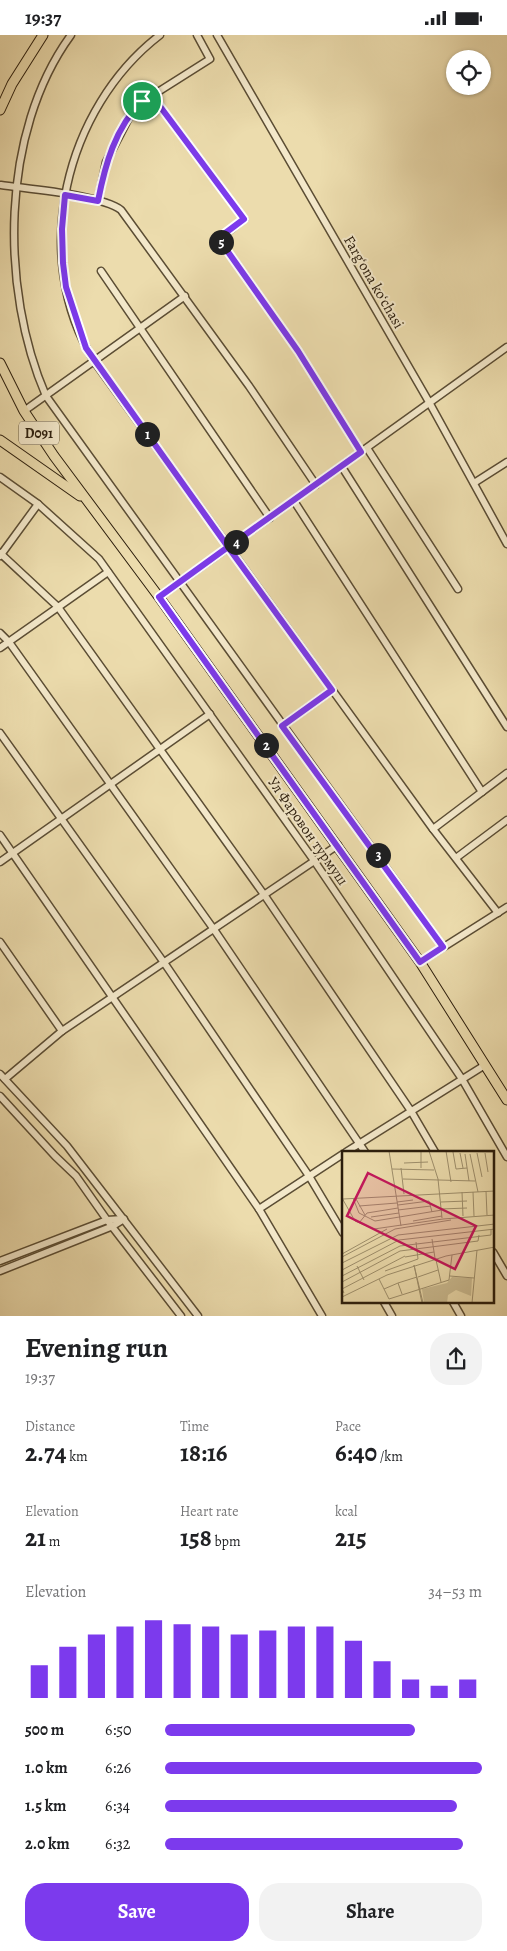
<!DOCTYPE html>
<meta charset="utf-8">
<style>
body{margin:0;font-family:Alegreya,serif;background:#f2f2f2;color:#202124;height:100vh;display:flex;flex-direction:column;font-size:19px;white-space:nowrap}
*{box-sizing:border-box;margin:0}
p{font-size:16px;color:#757577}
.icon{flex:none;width:28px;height:28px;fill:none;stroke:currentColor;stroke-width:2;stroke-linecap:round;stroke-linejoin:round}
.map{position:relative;height:1281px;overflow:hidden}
.details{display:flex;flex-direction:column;background:#fff;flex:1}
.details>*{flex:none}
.buttons{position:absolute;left:446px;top:15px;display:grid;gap:10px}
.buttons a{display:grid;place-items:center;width:45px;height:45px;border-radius:50%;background:#fff;box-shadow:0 1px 4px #0004;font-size:25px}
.pin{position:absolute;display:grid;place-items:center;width:42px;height:42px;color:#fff;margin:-21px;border:2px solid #fff;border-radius:50%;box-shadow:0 1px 5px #0007}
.km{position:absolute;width:25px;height:25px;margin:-12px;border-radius:50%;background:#222;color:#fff;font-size:14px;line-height:25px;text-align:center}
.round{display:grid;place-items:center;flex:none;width:52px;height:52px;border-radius:20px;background:#f2f2f2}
.summary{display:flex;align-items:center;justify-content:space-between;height:85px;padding:0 25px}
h1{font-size:28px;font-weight:700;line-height:38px}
.figures{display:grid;grid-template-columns:repeat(3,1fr);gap:8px;height:85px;padding:5px 25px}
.figures div{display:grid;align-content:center}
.figures b{font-size:25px;font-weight:700}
.figures small{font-size:14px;font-weight:400}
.figures p{font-size:14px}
.chart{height:140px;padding:10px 25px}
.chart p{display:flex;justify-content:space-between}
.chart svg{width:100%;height:90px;margin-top:5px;stroke:#7c3aed;stroke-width:6}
.action{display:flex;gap:10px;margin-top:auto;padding:10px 25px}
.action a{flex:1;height:58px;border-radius:20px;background:#7c3aed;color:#fff;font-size:20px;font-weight:700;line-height:58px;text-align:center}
.action a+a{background:#f2f2f2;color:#202124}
ul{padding:0 25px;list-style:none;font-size:16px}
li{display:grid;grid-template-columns:80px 60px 1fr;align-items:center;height:38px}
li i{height:12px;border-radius:6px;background:#7c3aed}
.status{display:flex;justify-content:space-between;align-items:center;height:35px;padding:0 25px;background:#fff;direction:ltr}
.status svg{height:14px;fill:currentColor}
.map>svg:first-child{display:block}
</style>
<div class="status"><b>19:37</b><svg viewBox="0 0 49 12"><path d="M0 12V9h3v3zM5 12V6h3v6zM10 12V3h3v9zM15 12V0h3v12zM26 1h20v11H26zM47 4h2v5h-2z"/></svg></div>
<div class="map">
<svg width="507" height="1281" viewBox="0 0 507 1281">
<rect width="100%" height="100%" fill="#ecdcad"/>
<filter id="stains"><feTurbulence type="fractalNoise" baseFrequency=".004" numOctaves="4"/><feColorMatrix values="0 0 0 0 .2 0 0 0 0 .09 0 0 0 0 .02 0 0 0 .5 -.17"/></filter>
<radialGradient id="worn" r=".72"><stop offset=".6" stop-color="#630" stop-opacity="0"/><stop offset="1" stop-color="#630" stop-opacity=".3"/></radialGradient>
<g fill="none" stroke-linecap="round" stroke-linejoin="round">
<g stroke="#5b4d34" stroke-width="9">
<g id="minor">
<path d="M71 0C0 97 0 255 46 361L443 912"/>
<path d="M160 0C65 73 29 221 94 326L433 794 498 878"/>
<path d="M217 0 429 367 507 509"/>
<path d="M153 62 244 184 219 204 298 316 361 417"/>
<path d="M1 150C28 154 102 160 121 175L249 351 316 450"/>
<path d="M98 166 106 127 132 77 142 67 210 24 197 0"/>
<path d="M101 236 270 483"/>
<path d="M24 376 185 261"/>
<path d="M367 413 458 554"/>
<path d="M342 432 507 692"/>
<path d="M0 442 38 469 99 524 315 827 462 1044 507 1122"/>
<path d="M474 448 507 427"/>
<path d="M294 466 482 757"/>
<path d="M0 518 58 572 265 861 411 1076 435 1117"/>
<path d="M0 521 38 469"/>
<path d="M159 562 507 312"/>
<path d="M0 598 9 607 215 896 365 1117"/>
<path d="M0 613 108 537"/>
<path d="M282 691 332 655"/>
<path d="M0 698 165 929 309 1141 343 1198"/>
<path d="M433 794 507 738"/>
<path d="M0 800 259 1174 322 1281"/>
<path d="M456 823 507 785"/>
<path d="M0 827 210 679"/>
<path d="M0 907 62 996"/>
<path d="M420 927 507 872"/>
<path d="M0 1039 67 1111 198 1281"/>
<path d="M5 1044 62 996 338 810"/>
<path d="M0 1061 55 1121 76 1141 107 1185 181 1281"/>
<path d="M346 1117 485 1030"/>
<path d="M259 1174 343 1119"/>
<path d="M493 1217 507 1241"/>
<path d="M0 1226 107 1185 123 1184"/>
<path d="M0 1236 113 1191 124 1184"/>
<path d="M384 1267 392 1281"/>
<path d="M453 1267 461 1281"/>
</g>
</g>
<g stroke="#2b1d0c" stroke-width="11">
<g id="major">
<path d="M0 75 12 49 43 0"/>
<path d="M0 328 24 376 54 421 159 562 420 927 507 1065"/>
<path d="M0 405 80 461"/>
</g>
</g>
<use href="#minor" stroke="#f3e8ca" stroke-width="6"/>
<use href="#major" stroke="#ecdcad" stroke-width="9"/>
</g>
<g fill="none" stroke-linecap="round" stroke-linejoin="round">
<g stroke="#fff" stroke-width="10">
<path id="route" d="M142 66C115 93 105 130 98 166L65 160 62 194 63 228 66 252 86 313 228 512 159 562 420 927 443 912 282 691 332 655 228 512 361 417 298 316 221 207 220 202 244 184 153 62 142 66"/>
</g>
<use href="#route" stroke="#7c3aed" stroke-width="6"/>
</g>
<g text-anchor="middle" stroke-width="4" stroke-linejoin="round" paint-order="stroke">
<rect fill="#f3e8ca" stroke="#675a45" stroke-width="1" x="19" y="386.5" width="40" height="23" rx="4"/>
<g font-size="14" font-weight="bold" fill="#2b1d0c">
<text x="39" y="403">D091</text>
</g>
<g font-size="15" fill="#2b1d0c" stroke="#f3e8ca">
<text transform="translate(374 247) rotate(60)" y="5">Fargʻona koʻchasi</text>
<text transform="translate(308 796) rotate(55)" y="5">Ул Фаровон турмуш</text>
</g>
</g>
<g transform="translate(342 1116)">
<rect width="152" height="152" fill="#ecdcad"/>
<path d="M110 126 130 127 129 145 114 139 106 144 105 152H82L80 138 105 132Z" fill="#cbbc92"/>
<path fill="none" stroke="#9f906d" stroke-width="1" d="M38 0H59M47 0 59 75M79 0V17M87 0 96 28 100 67M104 0 109 31M108 0 153 1M111 1 114 18 125 17M118 2 121 17M135 2 140 26M143 2 146 21M123 3 127 30M128 3 136 41M62 12 86 11M59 17 62 43M50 18 92 19M61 28 133 30M144 40 145 64M120 41 121 65M131 41 132 65M0 47 13 70 32 78 101 68 153 64M11 47 17 62 33 70 100 59M1 48 153 40M14 48 23 64M55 51 71 49M99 51 125 50M56 54 87 50 90 61M17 55 55 52M99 58 125 57M56 59 89 55M29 66 57 62M71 70 100 65M17 72 25 62 56 57M90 88 93 107M0 103 45 78M0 106 53 78 109 69M63 106 92 101M94 109 99 131M0 112 56 84 153 73M15 115 22 129M0 119 57 89 153 78M43 120 76 108 74 91M0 125 58 95 149 84V78M108 125 132 127M76 126 96 119M37 128 47 148M0 131 58 100 136 90 137 84M42 138 56 132M2 142 0 138 63 105M60 143 56 132 75 126M0 146 45 124 104 105 153 96M47 148 107 129 110 104M80 152 72 114 81 152M130 152 135 99"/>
<path fill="#c2185b" fill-opacity="0.15" stroke="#c2185b" stroke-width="2.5" d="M26 22 134 75 113 118 5 65Z"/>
<rect width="152" height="152" fill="none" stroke="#2b1d0c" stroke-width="2.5"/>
</g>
<rect width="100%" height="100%" filter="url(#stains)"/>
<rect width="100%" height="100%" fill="url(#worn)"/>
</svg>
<div class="buttons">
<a><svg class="icon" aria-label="locate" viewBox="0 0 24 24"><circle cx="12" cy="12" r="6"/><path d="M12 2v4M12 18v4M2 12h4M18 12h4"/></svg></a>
</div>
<div class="pin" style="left:142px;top:66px;background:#1e9e55"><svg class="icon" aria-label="arrive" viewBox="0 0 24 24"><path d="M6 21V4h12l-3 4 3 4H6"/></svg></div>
<b class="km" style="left:147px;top:399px">1</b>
<b class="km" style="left:266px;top:710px">2</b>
<b class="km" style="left:378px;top:820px">3</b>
<b class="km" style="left:236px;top:507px">4</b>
<b class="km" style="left:221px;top:207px">5</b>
</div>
<section class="details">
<div class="summary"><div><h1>Evening run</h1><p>19:37</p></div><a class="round"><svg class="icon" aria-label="share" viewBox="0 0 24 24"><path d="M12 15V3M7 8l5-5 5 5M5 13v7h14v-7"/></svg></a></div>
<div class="figures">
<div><p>Distance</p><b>2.74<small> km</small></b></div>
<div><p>Time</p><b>18:16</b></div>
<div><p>Pace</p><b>6:40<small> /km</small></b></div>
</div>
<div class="figures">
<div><p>Elevation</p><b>21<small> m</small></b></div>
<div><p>Heart rate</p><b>158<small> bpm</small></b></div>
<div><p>kcal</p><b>215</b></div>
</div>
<div class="chart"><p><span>Elevation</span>34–53 m</p>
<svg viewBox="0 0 160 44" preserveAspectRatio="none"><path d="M5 44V28M15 44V19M25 44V13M35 44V9M45 44V6M55 44V8M65 44V9M75 44V13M85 44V11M95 44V9M105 44V9M115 44V16M125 44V26M135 44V35M145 44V38M155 44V35"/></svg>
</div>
<ul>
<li><b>500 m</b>6:50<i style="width:79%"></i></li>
<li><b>1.0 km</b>6:26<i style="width:100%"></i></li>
<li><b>1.5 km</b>6:34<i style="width:92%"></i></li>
<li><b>2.0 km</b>6:32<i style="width:94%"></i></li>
</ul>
<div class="action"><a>Save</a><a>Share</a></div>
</section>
